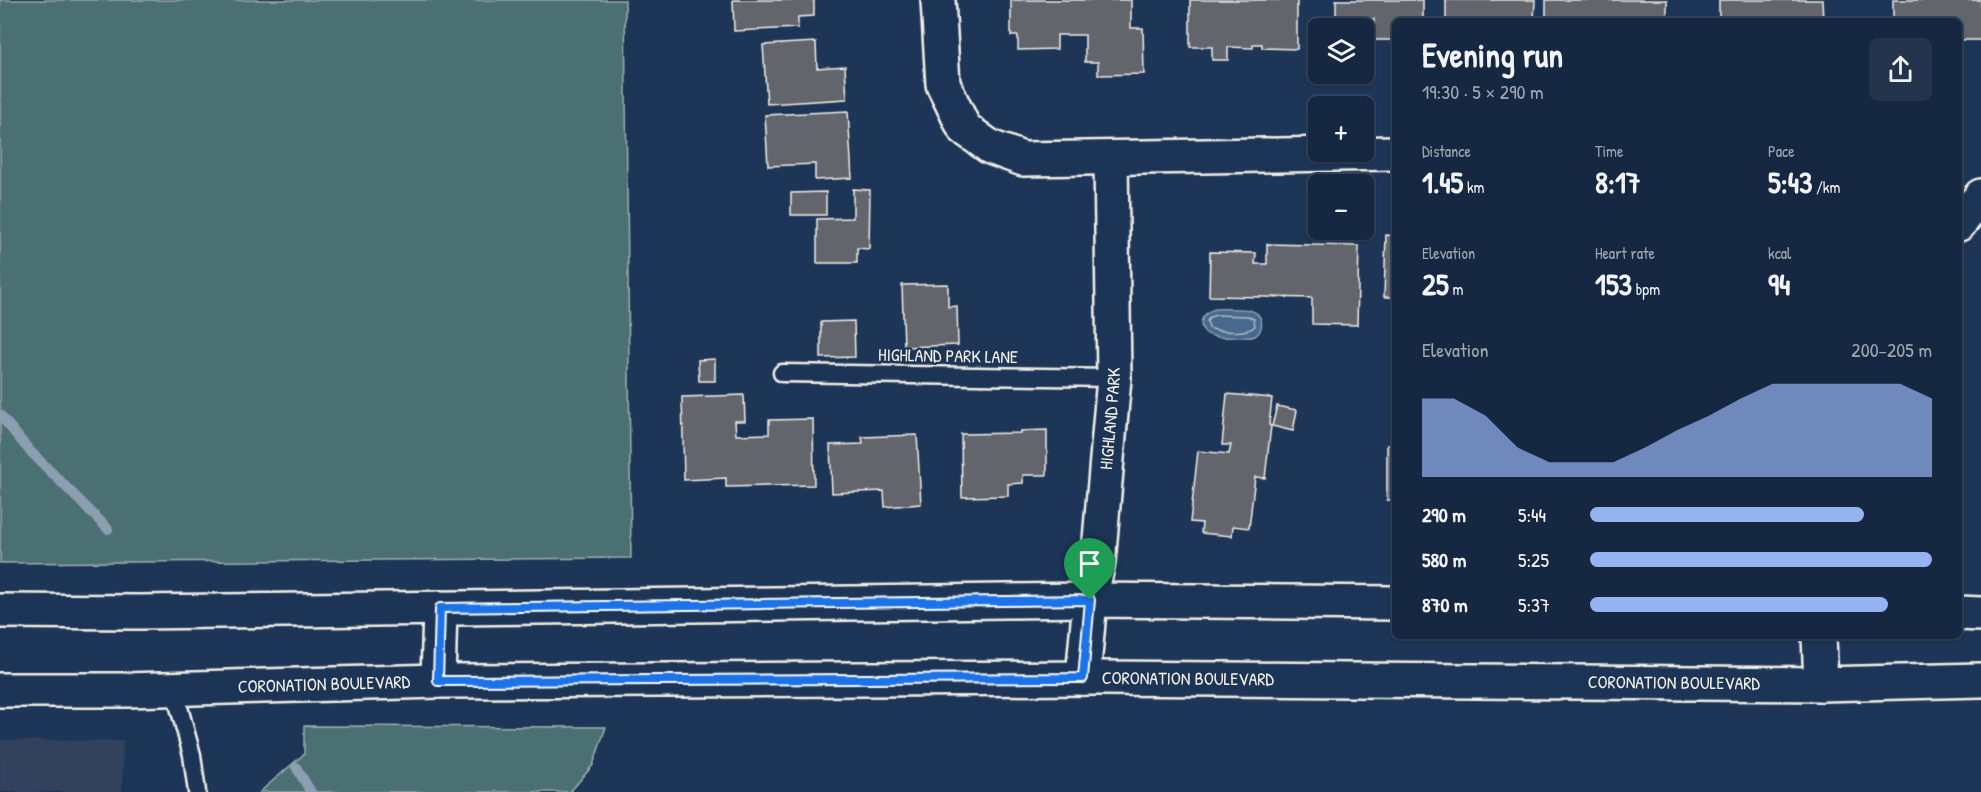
<!DOCTYPE html>
<meta charset="utf-8">
<style>
body{margin:0;font-family:"Patrick Hand",sans-serif;background:#23344c;color:#f1f3f6;height:100vh;display:flex;flex-direction:column;font-size:22px;white-space:nowrap}
*{box-sizing:border-box;margin:0}
p{font-size:20px;color:#9ea6b1}
.icon{flex:none;width:33px;height:33px;fill:none;stroke:currentColor;stroke-width:2;stroke-linecap:round;stroke-linejoin:round}
.map{position:relative;flex:1;overflow:hidden}
.drawer{position:absolute;left:1392px;top:18px;width:570px;height:621px;display:flex;flex-direction:column;background:#162841;border-radius:9px;box-shadow:0 2px 4px #0004,0 0 0 2px #35445a}
.drawer>*{flex:none}
.controls{position:absolute;left:1308px;top:18px;display:grid;gap:12px}
.controls a{display:grid;place-items:center;width:66px;height:66px;border-radius:9px;background:#162841;box-shadow:0 2px 4px #0004,0 0 0 2px #35445a;font-size:30px}
.pin{position:absolute;display:grid;place-items:center;width:51px;height:51px;color:#fff;margin:-62px -26px;border-radius:50% 50% 50% 0;rotate:-45deg;box-shadow:0 0 6px #0007}
.pin .icon{rotate:45deg}
.round{display:grid;place-items:center;flex:none;width:63px;height:63px;border-radius:9px;background:#23344c}
.head{display:flex;align-items:center;justify-content:space-between;height:102px;padding:0 30px}
h1{font-size:33px;font-weight:800;line-height:45px}
.figures{display:grid;grid-template-columns:repeat(3,1fr);gap:9px;height:102px;padding:6px 30px}
.figures div{display:grid;align-content:center}
.figures b{font-size:30px;font-weight:800}
.figures small{font-size:16px;font-weight:400}
.figures p{font-size:16px}
.chart{height:168px;padding:12px 30px}
.chart p{display:flex;justify-content:space-between}
.chart svg{width:100%;height:108px;margin-top:6px;fill:#95b2f1;opacity:.7}
ul{padding:0 30px;list-style:none;font-size:20px}
li{display:grid;grid-template-columns:96px 72px 1fr;align-items:center;height:45px}
li i{height:15px;border-radius:8px;background:#95b2f1}
.map>svg:first-child{display:block}
</style>
<div class="map">
<svg width="1981" height="792" viewBox="0 0 1981 792">
<rect width="100%" height="100%" fill="#1d3557"/>
<filter id="ink" filterUnits="userSpaceOnUse"><feTurbulence type="fractalNoise" baseFrequency=".0167" numOctaves="2"/><feDisplacementMap in="SourceGraphic" scale="12" xChannelSelector="R" yChannelSelector="G"/><feConvolveMatrix kernelMatrix="1 2 1 2 8 2 1 2 1" color-interpolation-filters="sRGB"/></filter>
<g filter="url(#ink)">
<path fill="#32435d" d="M0 740 123 741 122 792H0Z"/>
<g fill="#4b7073" stroke="#a0b0ae" stroke-width="1.5">
<path d="M0 0H625L631 558 0 563Z"/>
<path d="M304 726 606 727 593 765 570 792H260L304 754Z"/>
</g>
<path fill="#47698e" stroke="#8c9fb2" stroke-width="1.5" d="M1215 309C1225 309 1249 307 1256 313 1264 318 1263 331 1255 336 1251 338 1245 337 1241 337 1232 337 1222 338 1213 336 1195 332 1199 313 1215 309Z"/>
<g fill="none" stroke-linecap="round" stroke-linejoin="round">
<path stroke="#afbbc4" stroke-width="1.5" d="M1216 315 1248 316 1254 319 1255 326C1248 334 1219 332 1209 328L1207 321 1210 317Z"/>
<g stroke="#8c9fb2" stroke-width="10">
<path d="M0 415 29 450 108 529"/>
<path d="M296 767 311 792"/>
</g>
</g>
<g fill="#62656c" stroke="#f4f1e8" stroke-width="1.5">
<path d="M733 0H814V16L798 17V28L734 31Z"/>
<path d="M1011 0H1131V28H1143L1144 74 1098 75V62H1085V35H1057V49L1018 50V36H1011Z"/>
<path d="M1190 0H1297V49L1262 48V44H1253V48L1228 47V60H1212V47H1190Z"/>
<path d="M1336 0H1423V21H1395V40H1374V19H1336Z"/>
<path d="M1446 0H1535L1534 21H1446Z"/>
<rect x="1546" y="0" width="121" height="21"/>
<path d="M1719 0H1822L1823 21H1719Z"/>
<path d="M1893 0H1981V40H1959V21H1893Z"/>
<path d="M816 42 817 68 845 66 847 99 767 104 763 45Z"/>
<path d="M848 111 852 178 815 180V164L768 166 765 115Z"/>
<path d="M853 189 870 190 869 249 857 248V263H817V219L853 218Z"/>
<path d="M826 192V215H791V193Z"/>
<path d="M1386 235 1395 236V297H1384Z"/>
<path d="M1267 244 1359 246 1357 325 1312 324V298L1209 296 1210 252 1256 253 1255 264H1267Z"/>
<path d="M948 284V307L957 306 958 345 904 347 902 285Z"/>
<path d="M854 321 855 357 821 358V322Z"/>
<path d="M715 359V381H699L698 360Z"/>
<path d="M1227 394 1272 398 1269 425 1271 426 1265 478 1255 477 1249 528 1233 526 1232 536 1201 533 1202 523 1190 522 1198 451 1229 454 1231 445H1222Z"/>
<path d="M744 395 745 421H735L736 435 769 434V420L813 419 814 485 726 487V478L684 480 682 397Z"/>
<path d="M1277 406 1297 410 1293 431 1272 426Z"/>
<path d="M1047 430V475H1023V483L1008 484V496L962 497 961 434 1020 433V431Z"/>
<path d="M917 435 921 504 885 507 884 491 832 493 830 445 863 444 862 437Z"/>
<rect x="1387" y="445" width="8" height="55"/>
</g>
<g fill="none" stroke-linecap="round" stroke-linejoin="round">
<g stroke="#f4f1e8" stroke-width="21">
<g id="lane">
<path d="M782 373 1114 378"/>
<path d="M174 689 192 755 197 792"/>
</g>
</g>
<g stroke="#f4f1e8" stroke-width="38">
<g id="street">
<path d="M938 0 943 84 964 128 990 147 1023 159 1395 153"/>
<path d="M1959 224 1981 196"/>
<path d="M1819 636 1821 684"/>
<path id="s1" d="M1083 678 1090 600 1098 563 1114 378 1111 158"/>
</g>
</g>
<g stroke="#f4f1e8" stroke-width="38">
<g id="secondary">
<path d="M0 611 138 612 1090 600 1395 603"/>
<path d="M1959 613 1981 614"/>
<path d="M438 681 440 608"/>
<path id="s2" d="M0 690H127L438 681 1101 678 1821 684 1981 680"/>
</g>
</g>
<use href="#lane" stroke="#1d3557" stroke-width="16"/>
<use href="#street" stroke="#1d3557" stroke-width="33"/>
<use href="#secondary" stroke="#1d3557" stroke-width="33"/>
</g>
</g>
<g fill="none" stroke-linecap="round" stroke-linejoin="round" filter="url(#ink)">
<g stroke="#fff" stroke-width="12">
<path id="route" d="M1090 600 1083 678 438 681 440 608Z"/>
</g>
<use href="#route" stroke="#1a73e8" stroke-width="8"/>
</g>
<g text-anchor="middle" stroke-width="4.5" stroke-linejoin="round" paint-order="stroke">
<g font-size="18" fill="#f4f1e8" stroke="#1d3557">
<text transform="translate(948 356) rotate(1)" y="6">HIGHLAND PARK LANE</text>
<text dy="6" stroke="none"><textPath href="#s1" startOffset="261">HIGHLAND PARK</textPath></text>
<text dy="6" stroke="none"><textPath href="#s2" startOffset="1188">CORONATION BOULEVARD</textPath></text>
<text dy="6" stroke="none"><textPath href="#s2" startOffset="1674">CORONATION BOULEVARD</textPath></text>
<text dy="6" stroke="none"><textPath href="#s2" startOffset="324">CORONATION BOULEVARD</textPath></text>
</g>
</g>
</svg>
<div class="controls">
<a><svg class="icon" aria-label="layers" viewBox="0 0 24 24"><path d="M12 4l9 5-9 5-9-5zM3 14l9 5 9-5"/></svg></a>
<a>+</a>
<a>−</a>
</div>
<div class="pin" style="left:1090px;top:600px;background:#1e9e55"><svg class="icon" aria-label="arrive" viewBox="0 0 24 24"><path d="M6 21V4h12l-3 4 3 4H6"/></svg></div>
<section class="drawer">
<div class="head"><div><h1>Evening run</h1><p>19:30 · 5 × 290 m</p></div><a class="round"><svg class="icon" aria-label="share" viewBox="0 0 24 24"><path d="M12 15V3M7 8l5-5 5 5M5 13v7h14v-7"/></svg></a></div>
<div class="figures">
<div><p>Distance</p><b>1.45<small> km</small></b></div>
<div><p>Time</p><b>8:17</b></div>
<div><p>Pace</p><b>5:43<small> /km</small></b></div>
</div>
<div class="figures">
<div><p>Elevation</p><b>25<small> m</small></b></div>
<div><p>Heart rate</p><b>153<small> bpm</small></b></div>
<div><p>kcal</p><b>94</b></div>
</div>
<div class="chart"><p><span>Elevation</span>200–205 m</p>
<svg viewBox="0 0 160 44" preserveAspectRatio="none"><path d="M0 44V12L10 12L20 19L30 32L40 38L50 38L60 38L70 32L80 25L90 19L100 12L110 6L120 6L130 6L140 6L150 6L160 12V44z"/></svg>
</div>
<ul>
<li><b>290 m</b>5:44<i style="width:80%"></i></li>
<li><b>580 m</b>5:25<i style="width:100%"></i></li>
<li><b>870 m</b>5:37<i style="width:87%"></i></li>
</ul>
</section>
</div>
